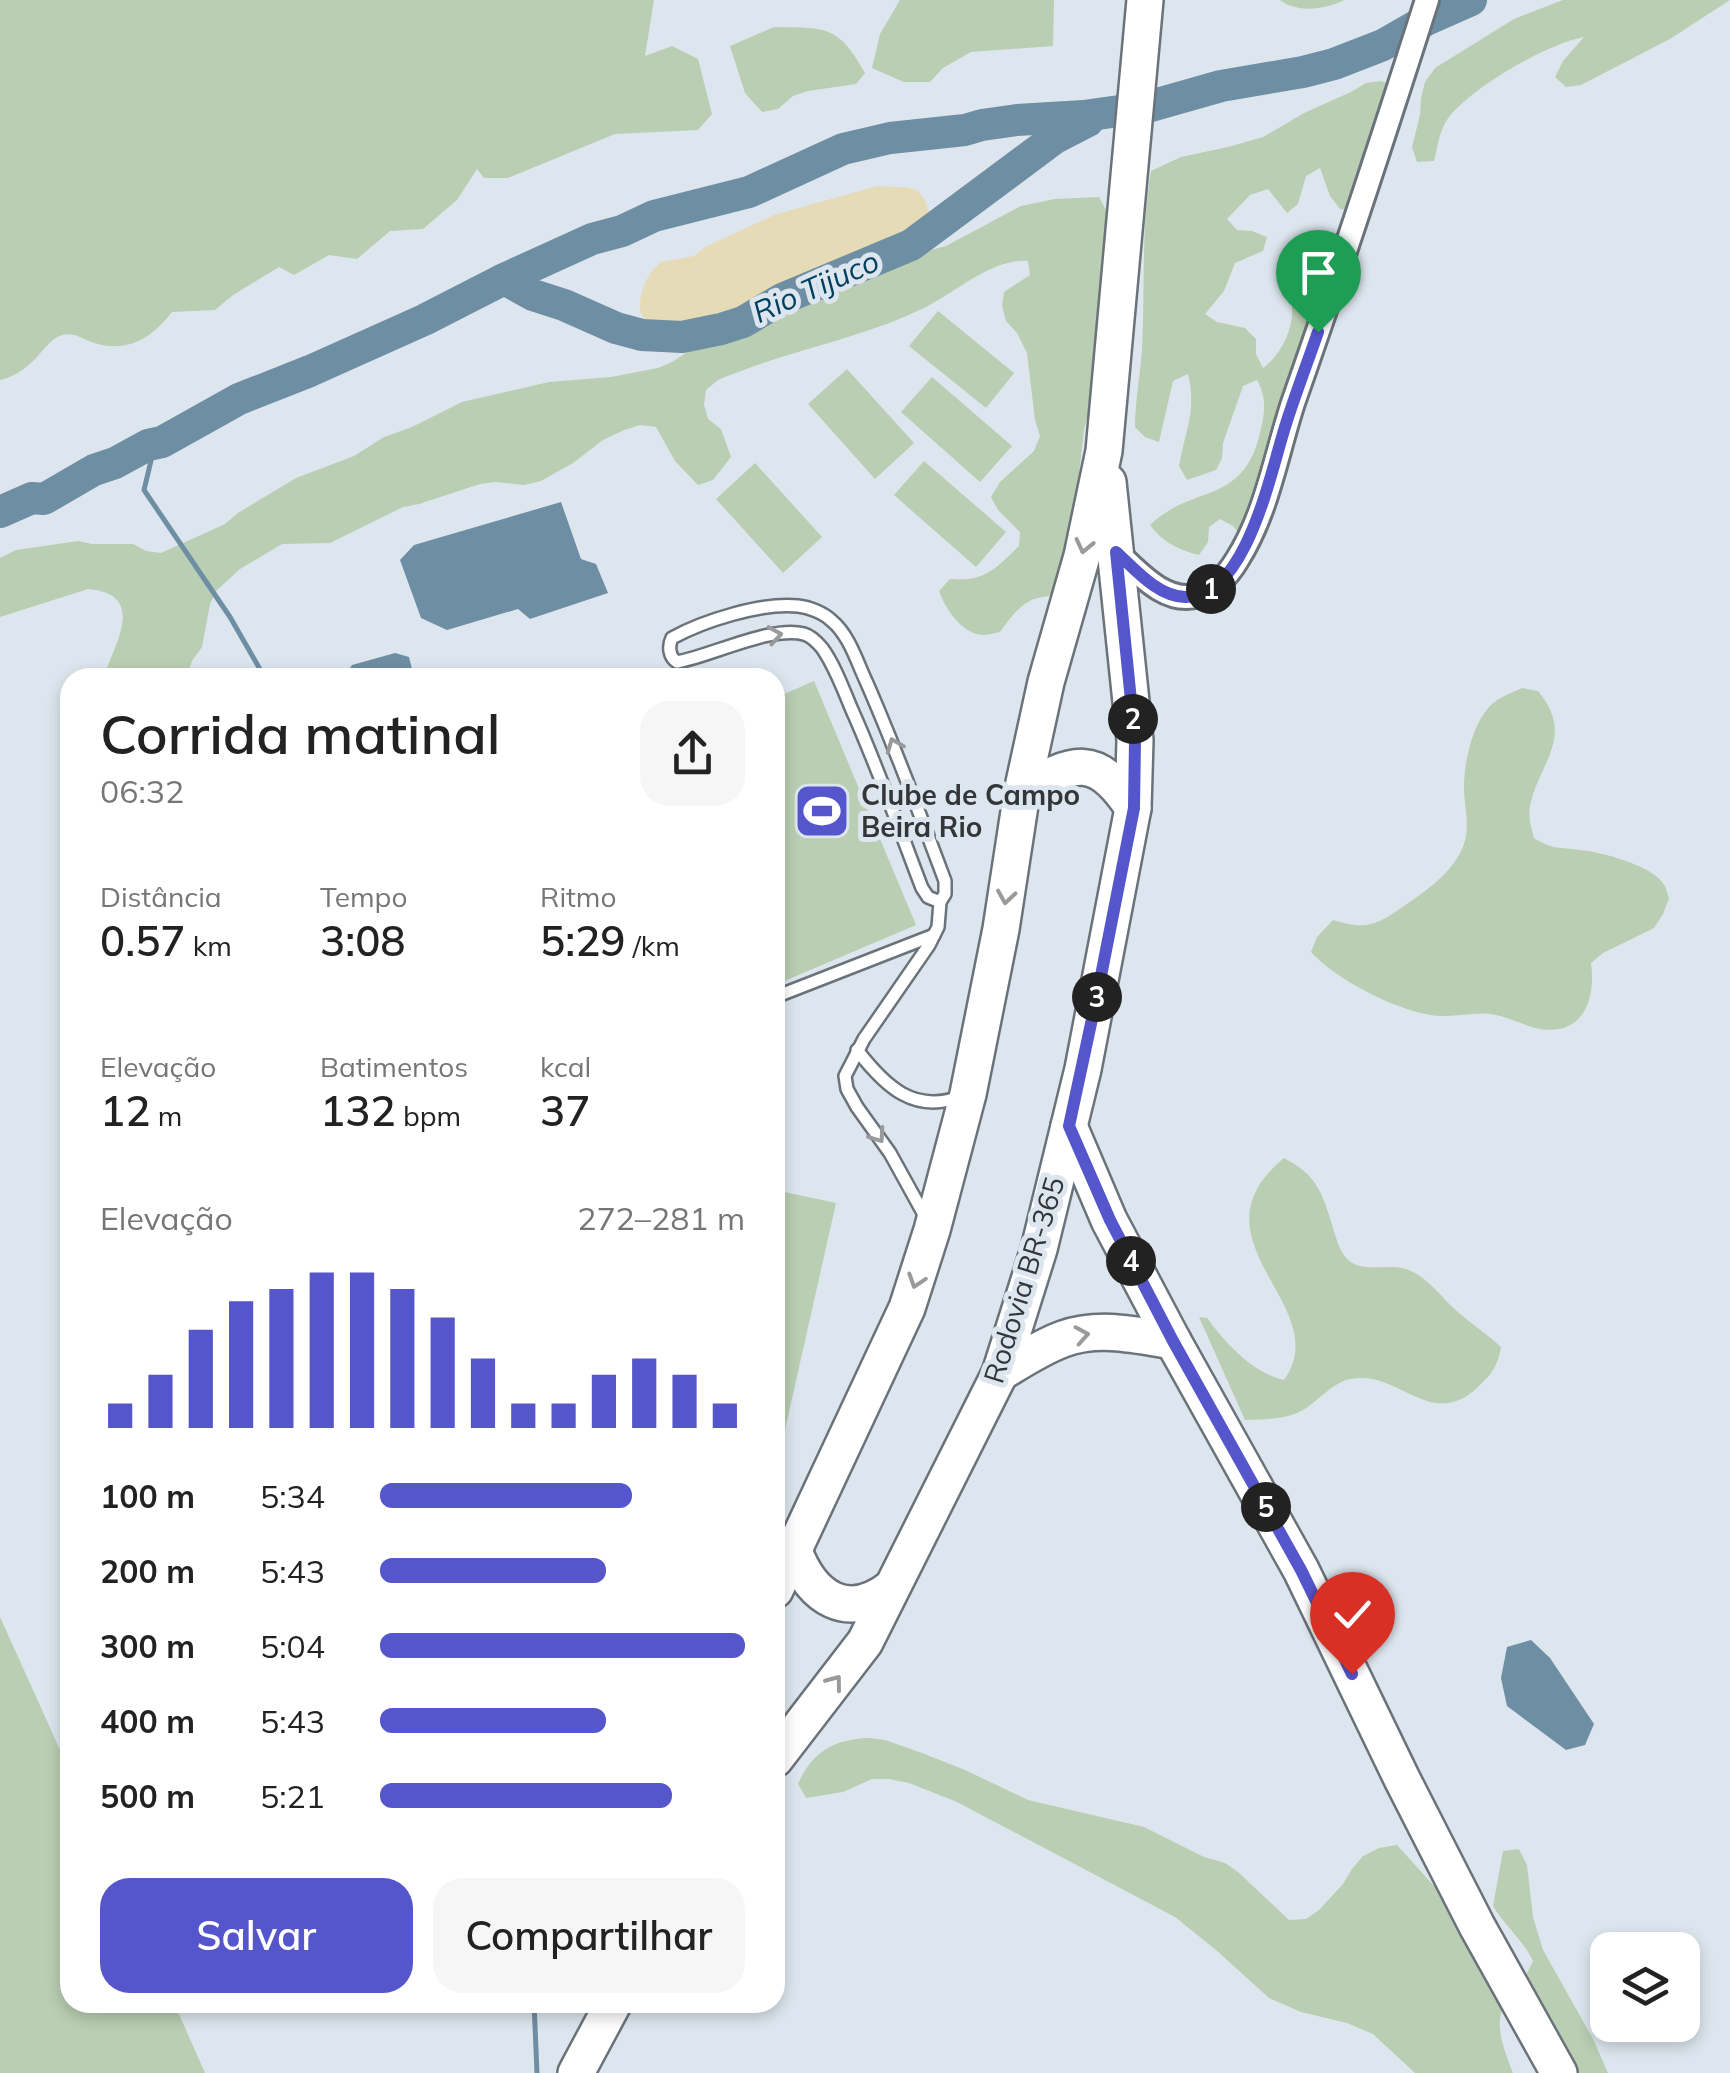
<!DOCTYPE html>
<html lang="pt">
<meta charset="utf-8">
<style>
body{margin:0;font-family:Mulish,sans-serif;background:#f6f6f6;color:#222;height:100vh;display:flex;flex-direction:column;font-size:38px;white-space:nowrap}
*{box-sizing:border-box;margin:0}
p{font-size:32px;color:#767676}
.icon{flex:none;width:55px;height:55px;fill:none;stroke:currentColor;stroke-width:2;stroke-linecap:round;stroke-linejoin:round}
.map{position:relative;flex:1;overflow:hidden}
.details{position:absolute;left:60px;top:668px;width:725px;height:1345px;display:flex;flex-direction:column;background:#fff;border-radius:30px;box-shadow:0 5px 15px #0003}
.details>*{flex:none}
.controls{position:absolute;left:1590px;top:1932px;display:grid;gap:20px}
.controls a{display:grid;place-items:center;width:110px;height:110px;border-radius:20px;background:#fff;box-shadow:0 5px 15px #0003;font-size:50px}
.pin{position:absolute;display:grid;place-items:center;width:85px;height:85px;color:#fff;margin:-102px -42px;border-radius:50% 50% 50% 0;rotate:-45deg;box-shadow:0 0 10px #0007}
.pin .icon{rotate:45deg}
.km{position:absolute;width:50px;height:50px;margin:-25px;border-radius:50%;background:#222;color:#fff;font-size:28px;line-height:50px;text-align:center}
.round{display:grid;place-items:center;flex:none;width:105px;height:105px;border-radius:30px;background:#f6f6f6}
.head{display:flex;align-items:center;justify-content:space-between;height:170px;padding:0 40px}
h1{font-size:55px;font-weight:600;line-height:75px}
.metrics{display:grid;grid-template-columns:repeat(3,1fr);gap:15px;height:170px;padding:10px 40px}
.metrics div{display:grid;align-content:center}
.metrics b{font-size:42px;font-weight:600}
.metrics small{font-size:28px;font-weight:400}
.metrics p{font-size:28px}
.chart{height:280px;padding:20px 40px}
.chart p{display:flex;justify-content:space-between}
.chart svg{width:100%;height:180px;margin-top:10px;stroke:#55c;stroke-width:6}
.action{display:flex;gap:20px;margin-top:auto;padding:20px 40px}
.action a{flex:1;height:115px;border-radius:30px;background:#55c;color:#fff;font-size:40px;font-weight:600;line-height:115px;text-align:center}
.action a+a{background:#f6f6f6;color:#222}
ul{padding:0 40px;list-style:none;font-size:32px}
li{display:grid;grid-template-columns:160px 120px 1fr;align-items:center;height:75px}
li i{height:25px;border-radius:12px;background:#55c}
.map>svg:first-child{display:block}
</style>
<div class="map">
<svg width="1730" height="2073" viewBox="0 0 1730 2073">
<rect width="100%" height="100%" fill="#dde6ee"/>
<g fill="#b9ceb3">
<path d="M0 0H654L645 56 672 46 698 59 712 114 698 130 615 134 508 178H484L477 169 457 200 423 229 390 231 357 259 329 255 294 275 279 267 233 295 215 310 172 312C151 339 127 354 91 342 82 338 73 332 62 335 50 338 42 353 33 361 24 370 13 377 0 380Z"/>
<path d="M900 0H1054L1053 46 971 52 943 68 930 82H904L872 68 880 34Z"/>
<path d="M1280 0H1344C1326 10 1296 13 1280 0Z"/>
<path d="M1563 0H1730L1670 39 1581 85 1566 87 1555 77 1563 61 1584 37C1546 44 1473 87 1449 117 1439 130 1438 146 1434 161L1417 162 1412 147 1420 115 1421 98 1425 82 1435 68 1514 19Z"/>
<path d="M774 27C825 28 838 24 865 73L856 84 808 91 793 96 778 109 762 112 745 93 730 46Z"/>
<path d="M1381 81 1396 86 1355 211 1340 209 1330 196 1320 168 1306 176 1298 204 1287 213 1268 189 1250 195 1227 219 1237 230 1252 231 1267 237 1263 251 1235 263 1224 291 1205 314 1217 322 1245 328 1256 339V354L1263 368C1280 356 1293 330 1292 310 1292 301 1291 293 1294 284 1295 282 1302 273 1304 270L1319 273 1329 284 1243 539 1233 526 1220 519 1209 527 1208 542 1199 555C1178 550 1163 542 1150 525 1192 484 1243 506 1260 433 1265 413 1267 398 1257 380L1243 386 1223 443 1222 458 1216 470 1187 480 1179 466C1185 431 1197 412 1188 374L1173 381 1159 442 1145 437 1135 427C1135 401 1140 376 1142 350 1145 290 1141 230 1151 171L1181 157 1228 147 1263 137 1304 113 1351 92 1366 83Z"/>
<path d="M1099 197 1108 214 1091 401 1084 430 1074 519 1061 590C1052 596 1048 596 1038 598 1022 601 1009 619 1000 632 994 633 988 635 982 635 961 633 945 608 939 591L950 579C985 582 995 569 1019 546L1020 532 998 510 991 497 1000 482 1034 451 1040 436 1035 420 1027 353 1017 333 1006 321 1002 306 1004 292 1030 275 1028 261C992 258 955 293 924 308 858 340 785 351 718 380L706 390 704 405 708 419 721 429 731 457 713 480 698 485 675 461 656 427 640 425 624 430 603 440 573 463 541 481 524 485 495 482 480 484 419 504 403 507 330 543 282 544 240 569 217 590 210 604 202 647 192 661 186 677H104C113 646 149 594 88 589L0 617V558L16 550 78 541 92 544H133L146 551 161 553 225 524 238 513 296 478 354 456 384 437 412 427 462 402 549 382 611 377 658 368 672 362 712 336 744 324 834 283 866 273 897 259 946 246 1021 206 1055 199Z"/>
<path d="M938 311 1014 373 986 408 909 346Z"/>
<path d="M847 369 914 443 875 479 808 404Z"/>
<path d="M932 377 1012 446 980 482 901 412Z"/>
<path d="M924 461 1006 532 976 567 894 495Z"/>
<path d="M755 463 822 537 783 573 716 499Z"/>
<path d="M814 681 916 925 775 985V698Z"/>
<path d="M1522 688 1538 691C1576 737 1539 762 1530 806 1528 817 1531 827 1534 838 1553 850 1559 847 1580 850 1602 852 1650 865 1663 883 1666 887 1667 893 1669 898L1663 914 1654 928 1603 953 1591 963C1596 998 1584 1036 1540 1029 1525 1026 1511 1018 1496 1015 1478 1011 1459 1017 1441 1016 1404 1015 1336 980 1311 952L1317 937 1333 920C1366 930 1376 926 1404 906 1426 891 1452 873 1463 847 1471 826 1464 808 1464 787 1464 762 1472 726 1489 707 1497 698 1511 693 1522 688Z"/>
<path d="M1284 1158C1319 1176 1323 1196 1334 1231 1337 1241 1340 1251 1347 1259 1362 1274 1388 1263 1406 1269 1429 1277 1441 1298 1459 1313 1473 1325 1488 1335 1501 1347 1498 1365 1492 1374 1479 1386 1431 1433 1400 1369 1350 1379 1329 1384 1317 1404 1299 1412 1283 1420 1262 1419 1245 1420L1199 1317 1207 1318C1226 1344 1253 1373 1284 1380 1337 1306 1184 1241 1284 1158Z"/>
<path d="M775 1190 836 1203 782 1443 775 1441Z"/>
<path d="M0 1617 70 1772V2002L174 2003 205 2073H0Z"/>
<path d="M869 1738 885 1740 922 1753 965 1770 1028 1800 1144 1827 1204 1857 1225 1863 1238 1872 1289 1920 1306 1919 1319 1910 1343 1884 1352 1869 1363 1856 1379 1848 1397 1845 1444 1897 1512 1984 1526 1975 1533 1961C1523 1940 1505 1926 1493 1906L1503 1851 1519 1849 1527 1865 1533 1917 1543 1950 1593 2039 1608 2073H1579L1567 2051 1516 1995C1512 1999 1507 2002 1504 2007 1493 2024 1506 2055 1513 2073H1415L1373 2034 1347 2023 1301 2012 1269 1998 1216 1950 1175 1917 957 1802 909 1783 889 1779H872L843 1792 806 1798 798 1784C812 1752 834 1739 869 1738Z"/>
</g>
<path fill="#e5dbb6" d="M877 186C912 189 922 180 931 220 899 242 862 253 827 270 779 294 720 340 662 327 649 324 638 318 640 302 642 285 649 272 661 262L694 256 705 247 774 215Z"/>
<g fill="#6e8ea4">
<path d="M561 502 581 559 596 564 608 593 530 619 518 609 447 630 421 618 400 560 414 545Z"/>
<path d="M395 653 409 657 414 677H344L352 665Z"/>
<path d="M1531 1640 1550 1658 1594 1724 1585 1745 1566 1750 1507 1706 1501 1678 1507 1647Z"/>
</g>
<g fill="none" stroke-linecap="round" stroke-linejoin="round">
<g stroke="#6e8ea4" stroke-width="5">
<path d="M155 444 144 490 230 617 265 678"/>
<path d="M534 2002 537 2073"/>
</g>
<g stroke="#6e8ea4" stroke-width="32">
<path d="M504 279 533 295 564 305 616 328 642 335 682 337 721 329 743 322 782 299 911 245 1055 138 1088 121"/>
<path d="M0 512 32 498 44 499 94 470 115 463 148 445 162 442 239 399 310 371 424 320 504 279 592 239 622 231 654 216 749 192 843 149 890 138 965 130 982 125 1017 120 1084 116 1147 107 1221 86 1303 72 1334 64 1383 45 1428 19 1471 0"/>
</g>
<g stroke="#6b737a" stroke-width="16">
<g id="lane">
<path d="M775 997 934 935"/>
<path d="M857 1050C885 1086 914 1115 962 1096"/>
<path d="M927 1220 890 1153 857 1107 847 1089 845 1076 864 1039 929 945 938 927 940 902 945 894V881C920 814 895 747 866 681 857 662 849 635 832 621 824 613 809 607 798 606 762 602 703 621 672 638 668 646 669 657 677 662 711 656 772 625 804 634 811 636 817 642 822 648 835 666 843 689 852 710 878 768 899 828 922 888L928 897 940 902"/>
</g>
</g>
<g stroke="#6b737a" stroke-width="28">
<path id="street" d="M1116 552C1137 571 1166 606 1199 595 1216 588 1228 575 1237 560 1267 513 1276 455 1293 403 1340 269 1384 135 1427 0"/>
</g>
<g stroke="#6b737a" stroke-width="40">
<g id="primary">
<path d="M1022 792C1074 761 1096 752 1133 808"/>
<path d="M1069 1126 1109 1220 1173 1341 1301 1570 1402 1779 1477 1926 1559 2073"/>
<path d="M1000 1373C1020 1361 1041 1347 1063 1339 1099 1326 1136 1335 1173 1341"/>
<path d="M794 1551C812 1598 847 1622 891 1588"/>
<path d="M775 1590 907 1308 932 1230 968 1094 1001 929 1022 792 1046 682 1082 556 1104 451 1145 0"/>
<path d="M775 1759 865 1642 1000 1373 1039 1249 1083 1069 1133 808 1135 740 1108 482"/>
<path d="M576 2073 614 2002"/>
</g>
</g>
<use href="#lane" stroke="#fff" stroke-width="11"/>
<use href="#street" stroke="#fff" stroke-width="22"/>
<use href="#primary" stroke="#fff" stroke-width="35"/>
</g>
<defs><path id="oneway-chevron" d="M-2-3.5L2.5 0L-2 3.5" fill="none" stroke-width="1.6" stroke-linecap="round" stroke-linejoin="round" transform="scale(2.5)"/></defs>
<g stroke="#989a9c">
<use href="#oneway-chevron" transform="translate(1084 546) rotate(103)"/>
<use href="#oneway-chevron" transform="translate(775 635) rotate(-9)"/>
<use href="#oneway-chevron" transform="translate(894 745) rotate(-112)"/>
<use href="#oneway-chevron" transform="translate(1006 897) rotate(99)"/>
<use href="#oneway-chevron" transform="translate(878 1136) rotate(55)"/>
<use href="#oneway-chevron" transform="translate(916 1281) rotate(108)"/>
<use href="#oneway-chevron" transform="translate(1082 1335) rotate(-10)"/>
<use href="#oneway-chevron" transform="translate(835 1682) rotate(-53)"/>
</g>
<g fill="none" stroke-linecap="round" stroke-linejoin="round">
<g stroke="#fff" stroke-width="20">
<path id="route" d="M1318 332C1307 364 1295 395 1285 427 1271 471 1246 599 1185 597 1157 596 1135 569 1116 552L1135 740 1134 808 1098 991 1069 1126 1110 1220 1173 1341 1301 1570 1352 1674"/>
</g>
<use href="#route" stroke="#55c" stroke-width="12"/>
</g>
<defs>
<g id="stadium-square" transform="scale(2.875)"><rect x="-9" y="-9" width="18" height="18" rx="4" fill="#55c" stroke="#dde6ee"/><path d="M0-5a6.5 5 0 1 0 0 10a6.5 5 0 1 0 0-10ZM-3.5-1.8h7v3.6h-7Z" fill="#fff"/></g>
</defs>
<g fill-rule="evenodd">
<use href="#stadium-square" x="822" y="811"/>
</g>
<g text-anchor="middle" stroke-width="10" stroke-linejoin="round" paint-order="stroke">
<g font-size="28" font-weight="bold" fill="#323639" stroke="#dde6ee" text-anchor="start">
<text x="861" y="805">Clube de Campo<tspan x="861" dy="32">Beira Rio</tspan></text>
</g>
<g font-size="28" fill="#323639" stroke="#dde6ee">
<text transform="translate(1024 1280) rotate(-73)" y="10">Rodovia BR-365</text>
</g>
<g font-size="30" font-style="italic" fill="#003f5f" stroke="#dde6ee">
<text transform="translate(816 287) rotate(-24)" y="10">Rio Tijuco</text>
</g>
</g>
</svg>
<div class="controls">
<a><svg class="icon" aria-label="layers" viewBox="0 0 24 24"><path d="M12 4l9 5-9 5-9-5zM3 14l9 5 9-5"/></svg></a>
</div>
<div class="pin" style="left:1318px;top:332px;background:#1e9e55"><svg class="icon" aria-label="arrive" viewBox="0 0 24 24"><path d="M6 21V4h12l-3 4 3 4H6"/></svg></div>
<div class="pin" style="left:1352px;top:1674px;background:#d93025"><svg class="icon" aria-label="check" viewBox="0 0 24 24"><path d="M5 12l5 5 9-10"/></svg></div>
<b class="km" style="left:1211px;top:589px">1</b>
<b class="km" style="left:1133px;top:719px">2</b>
<b class="km" style="left:1097px;top:997px">3</b>
<b class="km" style="left:1131px;top:1261px">4</b>
<b class="km" style="left:1266px;top:1507px">5</b>
<section class="details">
<div class="head"><div><h1>Corrida matinal</h1><p>06:32</p></div><a class="round"><svg class="icon" aria-label="share" viewBox="0 0 24 24"><path d="M12 15V3M7 8l5-5 5 5M5 13v7h14v-7"/></svg></a></div>
<div class="metrics">
<div><p>Distância</p><b>0.57<small> km</small></b></div>
<div><p>Tempo</p><b>3:08</b></div>
<div><p>Ritmo</p><b>5:29<small> /km</small></b></div>
</div>
<div class="metrics">
<div><p>Elevação</p><b>12<small> m</small></b></div>
<div><p>Batimentos</p><b>132<small> bpm</small></b></div>
<div><p>kcal</p><b>37</b></div>
</div>
<div class="chart"><p><span>Elevação</span>272–281 m</p>
<svg viewBox="0 0 160 44" preserveAspectRatio="none"><path d="M5 44V38M15 44V31M25 44V20M35 44V13M45 44V10M55 44V6M65 44V6M75 44V10M85 44V17M95 44V27M105 44V38M115 44V38M125 44V31M135 44V27M145 44V31M155 44V38"/></svg>
</div>
<ul>
<li><b>100 m</b>5:34<i style="width:69%"></i></li>
<li><b>200 m</b>5:43<i style="width:62%"></i></li>
<li><b>300 m</b>5:04<i style="width:100%"></i></li>
<li><b>400 m</b>5:43<i style="width:62%"></i></li>
<li><b>500 m</b>5:21<i style="width:80%"></i></li>
</ul>
<div class="action"><a>Salvar</a><a>Compartilhar</a></div>
</section>
</div>
